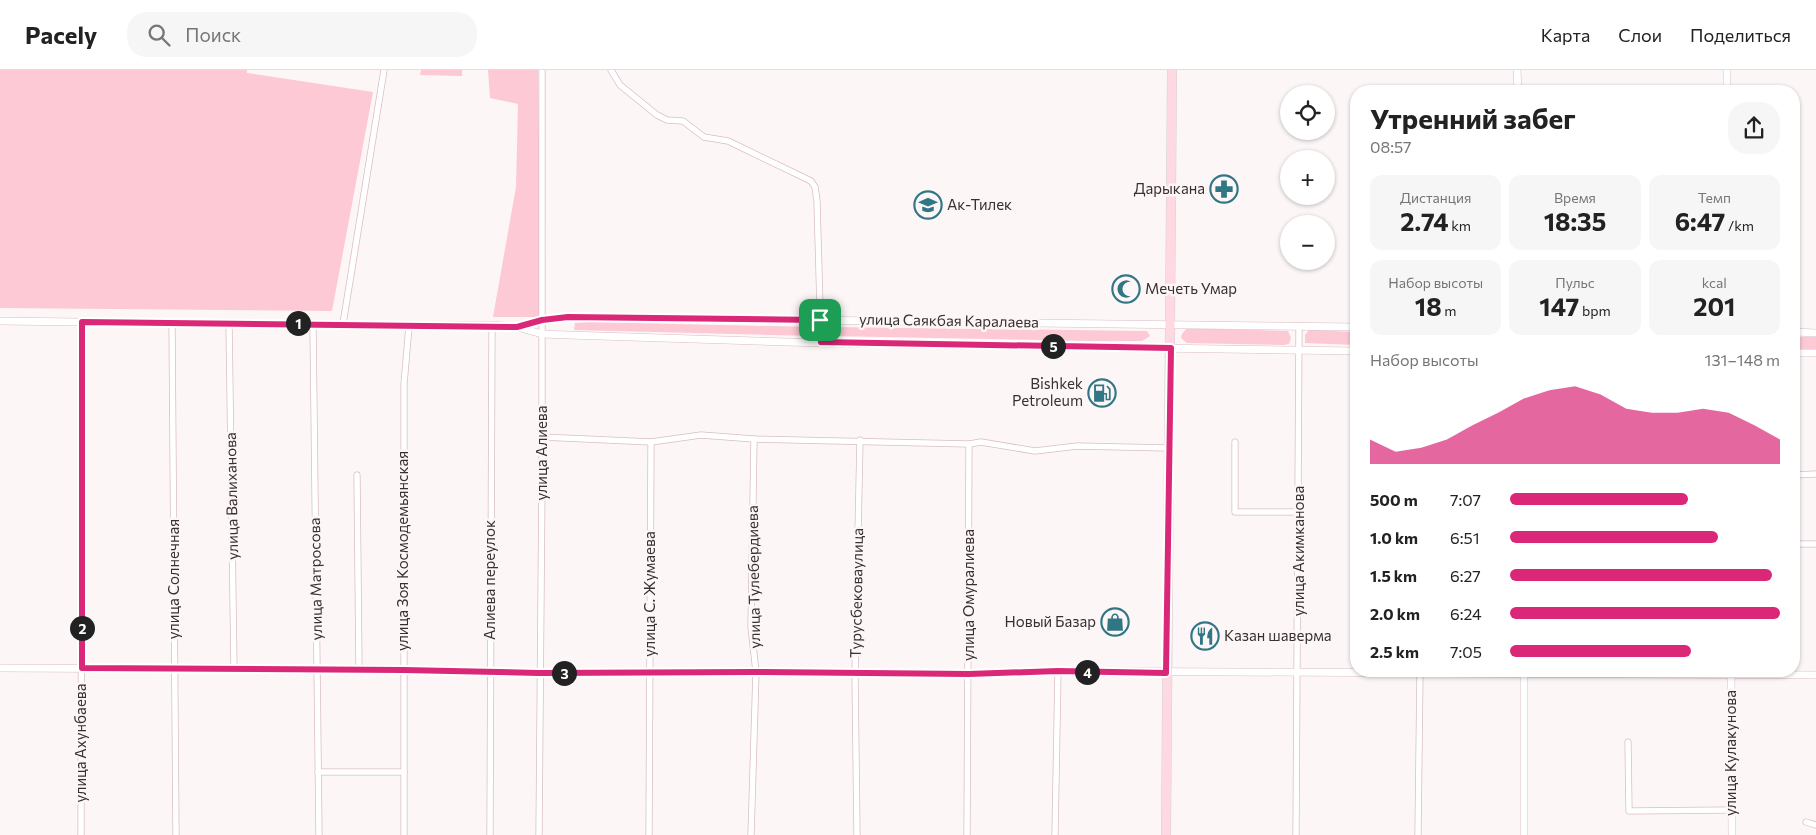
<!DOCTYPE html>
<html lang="ru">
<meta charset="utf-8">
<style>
body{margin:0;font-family:Commissioner,sans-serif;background:#f6f6f6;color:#222;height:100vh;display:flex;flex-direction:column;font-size:19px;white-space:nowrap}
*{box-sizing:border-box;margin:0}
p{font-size:16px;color:#767676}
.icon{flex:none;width:28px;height:28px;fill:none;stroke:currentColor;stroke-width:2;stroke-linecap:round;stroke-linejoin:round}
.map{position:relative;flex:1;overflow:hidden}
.drawer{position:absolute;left:1350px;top:15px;width:450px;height:592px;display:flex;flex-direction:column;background:#fff;border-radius:20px;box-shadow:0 1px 4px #0004}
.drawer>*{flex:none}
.buttons{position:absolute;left:1280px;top:15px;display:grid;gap:10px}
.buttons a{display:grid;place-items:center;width:55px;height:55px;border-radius:50%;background:#fff;box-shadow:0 1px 4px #0004;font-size:25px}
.pin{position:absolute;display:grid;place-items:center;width:42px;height:42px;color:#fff;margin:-21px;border-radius:10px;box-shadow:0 2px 8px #0006}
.km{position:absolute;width:25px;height:25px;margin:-12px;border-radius:50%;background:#222;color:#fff;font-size:14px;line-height:25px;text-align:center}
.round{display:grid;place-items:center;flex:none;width:52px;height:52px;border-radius:20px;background:#f6f6f6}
.summary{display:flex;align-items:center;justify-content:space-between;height:85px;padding:0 20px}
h1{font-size:28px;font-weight:700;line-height:38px}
.stats{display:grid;grid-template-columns:repeat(3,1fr);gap:8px;height:85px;padding:5px 20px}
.stats div{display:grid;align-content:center;border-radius:12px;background:#f6f6f6;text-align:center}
.stats b{font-size:25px;font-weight:700}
.stats small{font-size:14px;font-weight:400}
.stats p{font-size:14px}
.chart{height:140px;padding:10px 20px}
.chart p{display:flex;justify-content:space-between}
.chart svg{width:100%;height:90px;margin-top:5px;fill:#db2777;opacity:.7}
ul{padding:0 20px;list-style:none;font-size:16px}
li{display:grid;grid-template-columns:80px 60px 1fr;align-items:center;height:38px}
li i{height:12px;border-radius:6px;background:#db2777}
header{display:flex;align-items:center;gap:30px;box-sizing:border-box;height:70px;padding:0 25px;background:#fff;border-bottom:1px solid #e0e0e0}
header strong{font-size:24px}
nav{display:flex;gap:28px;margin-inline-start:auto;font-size:18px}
.search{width:350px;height:45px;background:#f6f6f6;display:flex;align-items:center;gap:12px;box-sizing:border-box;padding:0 18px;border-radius:20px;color:#767676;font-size:19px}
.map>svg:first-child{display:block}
</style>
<header>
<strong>Pacely</strong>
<div class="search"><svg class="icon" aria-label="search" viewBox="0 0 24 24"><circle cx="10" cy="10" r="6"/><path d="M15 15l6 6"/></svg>Поиск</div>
<nav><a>Карта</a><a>Слои</a><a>Поделиться</a></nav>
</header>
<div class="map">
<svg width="1816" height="765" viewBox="0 0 1816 765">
<rect width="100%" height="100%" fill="#fcf6f7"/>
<g fill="#fcc9d4">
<path d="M0 0H247V3L373 22 332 241 0 238Z"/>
<path d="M421 0H462V6L420 5Z"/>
<path d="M488 0H538L541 247H493L516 117 518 34 490 28Z"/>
<path d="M589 252 814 257 818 262 816 265 810 266 574 260 575 253Z"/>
<path d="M833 257 1142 261H1147L1150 266 1142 271H1090L829 266 828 258Z"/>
<path d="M1187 258 1288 261 1291 268 1289 274 1284 275 1187 273 1181 268 1182 264Z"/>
<path d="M1309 260 1356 262V275L1305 273V265Z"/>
<rect x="1794" y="267" width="22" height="12"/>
</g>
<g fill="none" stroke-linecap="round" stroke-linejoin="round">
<g stroke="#dabec3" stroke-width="7">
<g id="minor">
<path d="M611 0 620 15 657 45 667 50 683 51 704 67 728 71 811 111 815 117 817 131 821 273"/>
<path d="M172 253 176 765"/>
<path d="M229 253 234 599"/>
<path d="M313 254 319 765"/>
<path d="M343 254 384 0"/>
<path d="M542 367 651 372 701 365 754 369 969 374 981 372 1035 381 1077 376 1168 378"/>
<path d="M1235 372V442H1299"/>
<path d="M357 405 359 600"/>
<path d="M1794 405 1816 404"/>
<path d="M1794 474H1816"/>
<path d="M1628 672 1629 741 1731 740"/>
<path d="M318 702H404"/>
<path d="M1806 752 1816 755"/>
<path d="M81 765 82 252"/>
<path d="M404 765V314L409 256"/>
<path d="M490 765 492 255"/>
<path d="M539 765 542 408V0"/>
<path d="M649 765 651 372"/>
<path d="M751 765 756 602 751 557 754 369"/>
<path d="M857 765 855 604 860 370"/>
<path d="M967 765 969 374"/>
<path d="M1055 765 1058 601"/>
<path d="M1296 765 1299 256"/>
<path d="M1418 765 1420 601"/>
</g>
</g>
<g stroke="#dabec3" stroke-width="8">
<g id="tertiary">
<path d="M1517 0 1518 21"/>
<path d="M1727 0V21"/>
<path d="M0 251 409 256 492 255 517 257 542 264 568 265 821 273 1356 281"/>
<path d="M517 257 542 250 568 247 1356 257"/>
<path d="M1794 262 1816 263"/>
<path d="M1794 283H1816"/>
<path d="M0 598 403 600 539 603 756 602 969 604 1058 601 1816 605"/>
<path d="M1524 601V765"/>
<path d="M1731 601 1732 765"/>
</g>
</g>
<g stroke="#d4d1d2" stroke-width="10">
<path id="primary" d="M1166 765 1172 0"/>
</g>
<use href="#minor" stroke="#fff" stroke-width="5.5"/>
<use href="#tertiary" stroke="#fff" stroke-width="7"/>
<use href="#primary" stroke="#fed9e2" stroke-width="9"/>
</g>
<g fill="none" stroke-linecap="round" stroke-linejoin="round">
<g stroke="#fff" stroke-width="10">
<path id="route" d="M568 247 820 250 821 272 1171 278 1166 603 1058 601 969 604 756 602 539 603 403 600 82 598V252L517 257 542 250Z"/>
</g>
<use href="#route" stroke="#db2777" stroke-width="6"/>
</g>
<defs>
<g id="pharmacy-ring" transform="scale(1.4375)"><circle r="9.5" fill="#fcf6f7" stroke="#317684" stroke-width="1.5"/><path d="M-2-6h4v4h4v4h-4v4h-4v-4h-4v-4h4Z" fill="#317684"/></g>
<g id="school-ring" transform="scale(1.4375)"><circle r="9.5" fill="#fcf6f7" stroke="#317684" stroke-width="1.5"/><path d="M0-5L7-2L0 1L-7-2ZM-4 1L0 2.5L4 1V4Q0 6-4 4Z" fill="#317684"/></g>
<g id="mosque-ring" transform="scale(1.4375)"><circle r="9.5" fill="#fcf6f7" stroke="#317684" stroke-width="1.5"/><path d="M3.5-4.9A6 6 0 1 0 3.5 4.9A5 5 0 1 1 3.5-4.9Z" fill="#317684"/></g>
<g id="fuel-ring" transform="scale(1.4375)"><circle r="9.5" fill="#fcf6f7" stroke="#317684" stroke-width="1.5"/><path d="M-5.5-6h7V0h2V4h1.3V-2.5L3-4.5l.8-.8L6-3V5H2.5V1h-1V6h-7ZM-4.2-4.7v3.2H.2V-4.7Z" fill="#317684"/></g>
<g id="shop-ring" transform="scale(1.4375)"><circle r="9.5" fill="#fcf6f7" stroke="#317684" stroke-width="1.5"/><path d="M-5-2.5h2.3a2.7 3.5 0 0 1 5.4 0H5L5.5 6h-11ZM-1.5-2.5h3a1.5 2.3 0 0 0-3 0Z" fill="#317684"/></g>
<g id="restaurant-ring" transform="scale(1.4375)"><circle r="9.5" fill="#fcf6f7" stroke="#317684" stroke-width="1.5"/><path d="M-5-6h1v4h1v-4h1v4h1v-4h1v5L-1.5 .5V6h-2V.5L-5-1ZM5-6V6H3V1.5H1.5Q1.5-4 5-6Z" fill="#317684"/></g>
</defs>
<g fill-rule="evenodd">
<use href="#pharmacy-ring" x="1224" y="119"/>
<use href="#school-ring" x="928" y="135"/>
<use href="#mosque-ring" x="1126" y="219"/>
<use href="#fuel-ring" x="1102" y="323"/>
<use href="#shop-ring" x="1115" y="552"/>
<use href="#restaurant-ring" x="1205" y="566"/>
</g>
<g text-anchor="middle" stroke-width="5" stroke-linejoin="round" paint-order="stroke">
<g font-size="15" fill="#3a2f31" stroke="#fcf6f7" text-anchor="end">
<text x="1205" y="124">Дарыкана</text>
<text x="947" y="140" text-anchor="start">Ак-Тилек</text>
<text x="1145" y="224" text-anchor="start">Мечеть Умар</text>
<text x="1083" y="319">Bishkek<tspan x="1083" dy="17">Petroleum</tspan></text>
<text x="1096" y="557">Новый Базар</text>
<text x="1224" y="571" text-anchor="start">Казан шаверма</text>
</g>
<g font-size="15" fill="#3a2f31" stroke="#fcf6f7">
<text transform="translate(949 251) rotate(1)" y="5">улица Саякбая Каралаева</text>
<text transform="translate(542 383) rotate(-90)" y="5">улица Алиева</text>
<text transform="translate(232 426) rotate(-91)" y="5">улица Валиханова</text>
<text transform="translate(403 481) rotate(-90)" y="5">улица Зоя Космодемьянская</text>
<text transform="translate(1299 481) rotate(-90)" y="5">улица Акимканова</text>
<text transform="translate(754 507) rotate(-91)" y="5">улица Тулебердиева</text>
<text transform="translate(174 509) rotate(-90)" y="5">улица Солнечная</text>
<text transform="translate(316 509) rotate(-91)" y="5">улица Матросова</text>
<text transform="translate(490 510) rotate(-90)" y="5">Алиева переулок</text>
<text transform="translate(857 523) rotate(-89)" y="5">Турусбековаулица</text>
<text transform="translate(650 524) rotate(-90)" y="5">улица С. Жумаева</text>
<text transform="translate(969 525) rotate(-90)" y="5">улица Омуралиева</text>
<text transform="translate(81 673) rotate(-90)" y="5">улица Ахунбаева</text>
<text transform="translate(1731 683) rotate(-90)" y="5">улица Кулакунова</text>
</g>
</g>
</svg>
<div class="buttons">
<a><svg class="icon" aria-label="locate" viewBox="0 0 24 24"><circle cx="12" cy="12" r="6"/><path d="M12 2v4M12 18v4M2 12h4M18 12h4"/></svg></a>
<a>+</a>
<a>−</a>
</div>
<div class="pin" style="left:820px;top:250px;background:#1e9e55"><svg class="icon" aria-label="arrive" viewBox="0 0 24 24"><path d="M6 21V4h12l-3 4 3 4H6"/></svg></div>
<b class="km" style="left:298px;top:253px">1</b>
<b class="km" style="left:82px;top:558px">2</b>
<b class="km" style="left:564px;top:603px">3</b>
<b class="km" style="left:1087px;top:602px">4</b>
<b class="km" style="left:1053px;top:276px">5</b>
<section class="drawer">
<div class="summary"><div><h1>Утренний забег</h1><p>08:57</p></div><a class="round"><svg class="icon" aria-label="share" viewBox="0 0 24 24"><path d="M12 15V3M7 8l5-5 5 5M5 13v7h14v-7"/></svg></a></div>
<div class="stats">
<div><p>Дистанция</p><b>2.74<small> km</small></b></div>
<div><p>Время</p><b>18:35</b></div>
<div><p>Темп</p><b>6:47<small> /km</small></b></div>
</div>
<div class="stats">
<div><p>Набор высоты</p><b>18<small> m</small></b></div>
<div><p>Пульс</p><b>147<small> bpm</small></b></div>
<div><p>kcal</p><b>201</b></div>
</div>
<div class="chart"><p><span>Набор высоты</span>131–148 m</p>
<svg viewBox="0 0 160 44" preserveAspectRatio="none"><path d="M0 44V32L10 38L20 36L30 32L40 25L50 19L60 12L70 8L80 6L90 10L100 17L110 19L120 19L130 17L140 19L150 25L160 32V44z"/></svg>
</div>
<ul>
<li><b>500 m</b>7:07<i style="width:66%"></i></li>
<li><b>1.0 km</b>6:51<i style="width:77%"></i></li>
<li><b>1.5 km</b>6:27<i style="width:97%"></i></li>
<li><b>2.0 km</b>6:24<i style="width:100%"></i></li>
<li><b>2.5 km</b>7:05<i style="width:67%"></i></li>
</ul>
</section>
</div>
